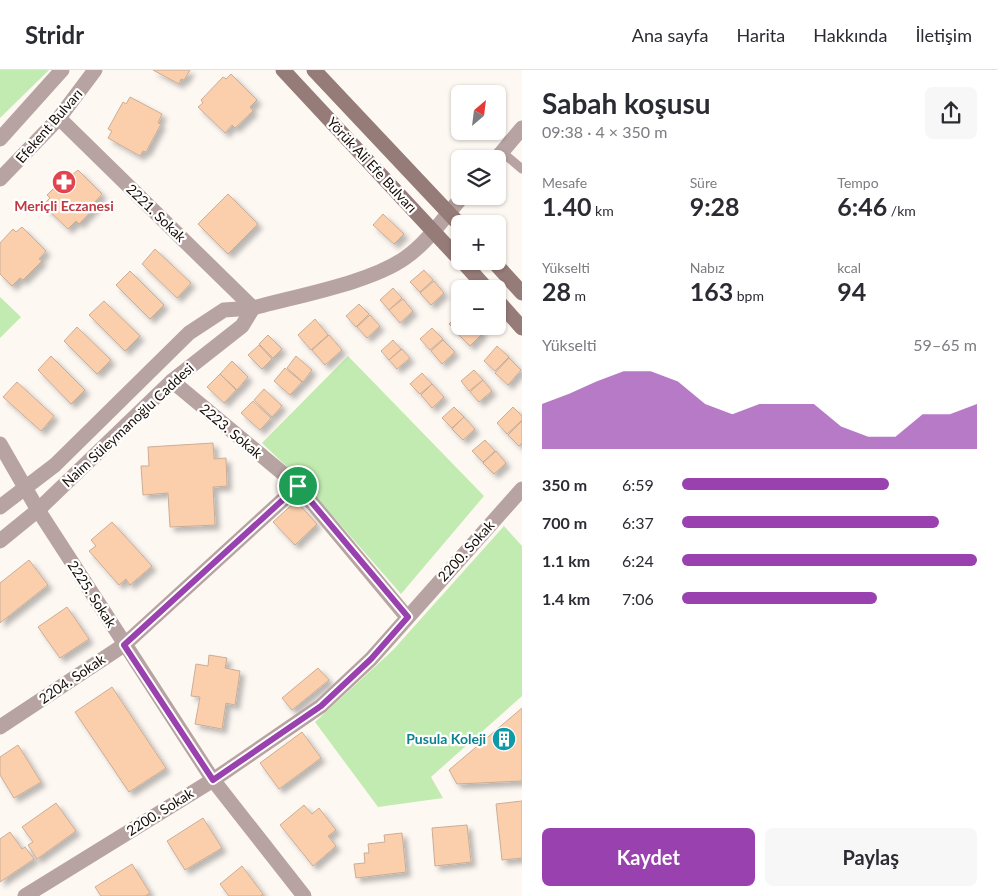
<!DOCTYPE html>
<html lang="tr">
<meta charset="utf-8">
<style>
body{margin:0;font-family:Lato,sans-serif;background:#f7f7f7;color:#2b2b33;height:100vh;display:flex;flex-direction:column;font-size:19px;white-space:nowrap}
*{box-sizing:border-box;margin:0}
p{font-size:16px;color:#7c7c81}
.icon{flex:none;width:28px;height:28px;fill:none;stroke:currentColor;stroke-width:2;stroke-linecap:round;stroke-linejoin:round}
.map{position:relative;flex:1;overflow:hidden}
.drawer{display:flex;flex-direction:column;background:#fff;width:475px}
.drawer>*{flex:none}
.needle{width:32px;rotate:28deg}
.buttons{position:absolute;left:451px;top:15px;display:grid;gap:10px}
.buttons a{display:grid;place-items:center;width:55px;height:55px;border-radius:8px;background:#fff;box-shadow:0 1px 4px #0004;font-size:25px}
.pin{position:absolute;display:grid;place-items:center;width:42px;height:42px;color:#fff;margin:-21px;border:2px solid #fff;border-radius:50%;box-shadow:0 1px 5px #0007}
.round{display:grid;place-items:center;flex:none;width:52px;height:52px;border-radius:8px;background:#f7f7f7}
.headline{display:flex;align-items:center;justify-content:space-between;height:85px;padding:0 20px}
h1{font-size:28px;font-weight:700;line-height:38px}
.metrics{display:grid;grid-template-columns:repeat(3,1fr);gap:8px;height:85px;padding:5px 20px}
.metrics div{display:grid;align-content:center}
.metrics b{font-size:25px;font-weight:700}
.metrics small{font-size:14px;font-weight:400}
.metrics p{font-size:14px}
.chart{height:140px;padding:10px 20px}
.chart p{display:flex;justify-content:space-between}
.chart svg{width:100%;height:90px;margin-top:5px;fill:#9942af;opacity:.7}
.button{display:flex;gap:10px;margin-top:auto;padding:10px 20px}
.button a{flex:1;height:58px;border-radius:8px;background:#9942af;color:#fff;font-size:20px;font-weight:700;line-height:58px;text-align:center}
.button a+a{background:#f7f7f7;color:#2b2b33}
ul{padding:0 20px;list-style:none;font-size:16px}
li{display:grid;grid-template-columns:80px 60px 1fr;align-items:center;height:38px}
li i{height:12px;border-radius:6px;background:#9942af}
header{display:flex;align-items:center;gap:30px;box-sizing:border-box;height:70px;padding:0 25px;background:#fff;border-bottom:1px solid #e1e1e2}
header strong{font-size:24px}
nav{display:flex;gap:28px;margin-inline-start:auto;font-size:18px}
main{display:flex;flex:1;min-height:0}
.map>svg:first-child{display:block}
</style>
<header>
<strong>Stridr</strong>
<nav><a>Ana sayfa</a><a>Harita</a><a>Hakkında</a><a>İletişim</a></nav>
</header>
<main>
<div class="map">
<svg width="522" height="826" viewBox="0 0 522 826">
<defs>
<filter id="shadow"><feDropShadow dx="4.5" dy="4.5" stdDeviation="2.5" flood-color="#0004"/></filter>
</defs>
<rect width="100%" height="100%" fill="#fef8f3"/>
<g fill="#c2ebb1">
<path d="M0 0H49L0 48Z"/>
<path d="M0 227 21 247 0 268Z"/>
<path d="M348 286 484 426 401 524 303 412 262 373Z"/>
<path d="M504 456 522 476V626L431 707 443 728 378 737 315 652 393 580Z"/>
</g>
<g fill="#fccfac" stroke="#cbad96" filter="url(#shadow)">
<path d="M153 0H190L184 10 181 9 179 14Z"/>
<path d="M231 4 257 30 250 37 253 41 235 58 232 55 225 63 198 37 203 33 201 30 223 7 226 9Z"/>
<path d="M130 27 162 44 158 53 161 54 146 82 143 81 140 86 108 68 112 61 108 59 123 32 126 34Z"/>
<path d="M78 100 102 124 95 132 98 134 79 154 76 151 68 159 43 135 50 128 47 125 69 103 72 105Z"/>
<path d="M228 124 258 154 228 184 198 154Z"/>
<path d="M383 144 404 164 394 174 373 155Z"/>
<path d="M22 157 46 181 39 189 42 191 23 210 20 208 12 216 0 204V173L13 159 16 162Z"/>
<path d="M155 179 191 213 177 228 142 194Z"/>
<path d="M424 200 433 210 420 222 410 212Z"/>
<path d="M130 201 164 235 150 249 116 215Z"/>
<path d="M434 211 444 223 431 235 420 223Z"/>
<path d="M393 218 402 228 389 240 380 230Z"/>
<path d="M403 229 413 241 400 253 389 240Z"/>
<path d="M104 231 140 266 125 281 89 245Z"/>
<path d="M359 234 369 244 356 257 346 246Z"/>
<path d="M460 243V256H467L459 264 449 254Z"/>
<path d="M370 245 380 256 367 268 357 257Z"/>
<path d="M315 249 328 265 311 280 298 265Z"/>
<path d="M468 256H476L483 263 470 276 459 265Z"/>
<path d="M77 257 111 290 97 304 64 271Z"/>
<path d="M432 258 443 269 430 280 420 269Z"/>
<path d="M268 265 282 279 273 288 259 274Z"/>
<path d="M329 265 342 280 325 295 312 280Z"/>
<path d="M393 270 401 279 389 290 381 281Z"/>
<path d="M443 270 455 282 442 294 431 281Z"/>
<path d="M259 275 272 289 262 299 248 285Z"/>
<path d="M497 276 509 287 495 301 484 291Z"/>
<path d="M402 279 410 288 397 299 389 290Z"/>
<path d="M51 286 85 320 71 334 38 300Z"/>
<path d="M296 286 312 300 303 312 287 298Z"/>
<path d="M509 288 521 300 508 315 495 303Z"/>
<path d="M232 291 248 307 237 320 220 304Z"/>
<path d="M285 298 302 312 290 325 274 311Z"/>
<path d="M474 300 483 310 469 321 461 311Z"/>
<path d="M422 303 432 314 420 324 410 314Z"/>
<path d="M220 304 236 320 224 333 207 317Z"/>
<path d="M483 310 492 321 479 332 470 322Z"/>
<path d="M17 312 54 346 41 361 3 327Z"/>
<path d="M432 314 444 327 432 338 421 325Z"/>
<path d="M264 319 282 336 272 347 254 330Z"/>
<path d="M253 331 271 348 260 360 241 343Z"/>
<path d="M454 337 464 347 452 358 442 348Z"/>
<path d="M513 337 522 346V350L507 364 497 353Z"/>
<path d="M464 347 475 359 463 370 452 359Z"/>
<path d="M522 351V373L519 376 508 365Z"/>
<path d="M485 370 495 381 483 392 472 381Z"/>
<path d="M213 373 214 389 226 388 227 416 213 417 215 455 170 457 168 423 143 425 141 396H149L148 377Z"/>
<path d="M496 381 506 393 494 404 483 393Z"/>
<path d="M296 431 317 454 295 475 273 452Z"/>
<path d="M112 452 152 496 130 515 126 509 119 515 89 481 96 476 91 470Z"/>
<path d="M29 490 48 515 0 553V513Z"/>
<path d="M67 537 89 569 60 588 38 557Z"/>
<path d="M209 585 227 588 225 598 240 601 235 635 226 633 222 659 195 654 200 627 191 626 196 594 208 596Z"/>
<path d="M318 598 329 610 292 640 282 628Z"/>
<path d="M112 617 166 698 129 722 75 642Z"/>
<path d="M522 638V711L457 714 449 700Z"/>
<path d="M302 662 321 688 279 719 260 693Z"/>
<path d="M18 675 41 712 14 728 0 705V687Z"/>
<path d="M522 731V788L502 790 496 734Z"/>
<path d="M56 733 76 761 37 789 28 775 33 772 22 757Z"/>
<path d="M304 735 312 744 319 738 336 760 328 766 336 776 313 796 280 755Z"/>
<path d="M203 748 222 778 185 800 167 771Z"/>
<path d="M467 755 471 792 435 796 432 758Z"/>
<path d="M10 762 22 779 25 777 34 789 0 812V769Z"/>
<path d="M402 763 406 802 356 808 354 794 365 793 364 783H369L368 774 385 772 384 765Z"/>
<path d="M132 794 150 823 145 826H101L95 817Z"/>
<path d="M242 796 263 824 261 826H229L220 814Z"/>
</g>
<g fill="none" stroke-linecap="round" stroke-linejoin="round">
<path stroke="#b7a4a2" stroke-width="9" d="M502 82 522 99"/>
<g stroke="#b7a4a2" stroke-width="15">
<path d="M59 48 253 238"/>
<path d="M172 311 298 416 407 547"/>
<path d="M0 657 124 575 298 416"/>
<path d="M25 826 213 710 321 636 371 589 522 419"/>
</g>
<g stroke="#b7a4a2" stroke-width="15">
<path d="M0 69 62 0"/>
<path d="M496 89 522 58"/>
<path d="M0 109 59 48 95 0"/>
<path d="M0 374 38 440 213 710 304 826"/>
<path d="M0 437 55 395 189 263 224 240 253 238"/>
<path d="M0 471 38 440 172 311 242 256 253 238C296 226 370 213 405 188 428 172 445 146 463 126"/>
</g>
<g stroke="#967c79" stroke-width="15">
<path d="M283 0 460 190"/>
<path d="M314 0 460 155"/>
<path d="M462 191 487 219"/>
<path d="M493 191 522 223"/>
<path d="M498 231 522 258"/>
</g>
</g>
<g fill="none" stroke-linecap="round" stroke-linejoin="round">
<g stroke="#fff" stroke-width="10">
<path id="route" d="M298 416 408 547 371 589 321 636 213 710 124 575Z"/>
</g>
<use href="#route" stroke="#9942af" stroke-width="6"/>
</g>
<defs>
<g id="pharmacy-disc" transform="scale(1.25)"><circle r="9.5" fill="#e0444e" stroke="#fff"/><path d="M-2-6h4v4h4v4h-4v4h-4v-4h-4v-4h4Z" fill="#fff"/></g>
<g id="building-disc" transform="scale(1.25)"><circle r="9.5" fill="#0f9aa8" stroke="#fff"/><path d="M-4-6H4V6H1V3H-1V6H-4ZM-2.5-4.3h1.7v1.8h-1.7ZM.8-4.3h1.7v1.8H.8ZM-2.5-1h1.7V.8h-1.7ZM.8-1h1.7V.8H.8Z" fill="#fff"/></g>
</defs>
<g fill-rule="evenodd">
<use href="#pharmacy-disc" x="64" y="112"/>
<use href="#building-disc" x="504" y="669"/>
</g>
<g text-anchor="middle" stroke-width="4.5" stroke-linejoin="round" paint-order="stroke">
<g font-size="14" fill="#180e06" stroke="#fff">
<text transform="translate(49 56) rotate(-49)" y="5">Efekent Bulvarı</text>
<text transform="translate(372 95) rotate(47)" y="5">Yörük Ali Efe Bulvarı</text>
<text transform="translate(156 143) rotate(44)" y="5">2221. Sokak</text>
<text transform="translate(128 355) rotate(-43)" y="5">Naim Süleymanoğlu Caddesi</text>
<text transform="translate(231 361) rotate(40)" y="5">2223. Sokak</text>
<text transform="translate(466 481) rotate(-48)" y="5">2200. Sokak</text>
<text transform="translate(92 524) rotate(57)" y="5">2225. Sokak</text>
<text transform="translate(72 609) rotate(-34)" y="5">2204. Sokak</text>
<text transform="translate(160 742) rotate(-32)" y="5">2200. Sokak</text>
</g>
<g font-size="14" font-weight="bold" fill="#be3a42" stroke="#fff">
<text x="64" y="141">Meriçli Eczanesi</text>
</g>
<g font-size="14" font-weight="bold" fill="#0d838f" stroke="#fff" text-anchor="end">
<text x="486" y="674">Pusula Koleji</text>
</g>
</g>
</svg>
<div class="buttons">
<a><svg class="needle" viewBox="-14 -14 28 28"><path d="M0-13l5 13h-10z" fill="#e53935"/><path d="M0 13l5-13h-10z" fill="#7c7c81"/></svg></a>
<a><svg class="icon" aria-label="layers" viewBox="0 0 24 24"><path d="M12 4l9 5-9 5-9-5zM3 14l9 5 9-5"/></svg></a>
<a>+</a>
<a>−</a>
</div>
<div class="pin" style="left:298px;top:416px;background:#1e9e55"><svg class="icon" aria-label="arrive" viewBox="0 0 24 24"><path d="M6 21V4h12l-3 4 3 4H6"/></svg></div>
</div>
<section class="drawer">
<div class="headline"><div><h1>Sabah koşusu</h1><p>09:38 · 4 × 350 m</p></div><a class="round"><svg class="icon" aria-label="share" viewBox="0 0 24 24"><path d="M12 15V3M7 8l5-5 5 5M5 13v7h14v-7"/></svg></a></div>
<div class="metrics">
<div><p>Mesafe</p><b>1.40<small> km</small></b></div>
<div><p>Süre</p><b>9:28</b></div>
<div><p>Tempo</p><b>6:46<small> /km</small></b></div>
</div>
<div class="metrics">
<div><p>Yükselti</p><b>28<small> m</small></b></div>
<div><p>Nabız</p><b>163<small> bpm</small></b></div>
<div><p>kcal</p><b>94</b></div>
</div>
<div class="chart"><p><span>Yükselti</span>59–65 m</p>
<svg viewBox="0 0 160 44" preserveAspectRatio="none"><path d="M0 44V22L10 17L20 11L30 6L40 6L50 11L60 22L70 27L80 22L90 22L100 22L110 33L120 38L130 38L140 27L150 27L160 22V44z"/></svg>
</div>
<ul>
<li><b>350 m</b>6:59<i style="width:70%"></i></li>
<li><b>700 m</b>6:37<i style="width:87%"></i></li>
<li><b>1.1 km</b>6:24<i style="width:100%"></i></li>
<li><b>1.4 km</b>7:06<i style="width:66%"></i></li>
</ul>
<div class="button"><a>Kaydet</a><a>Paylaş</a></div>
</section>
</main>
